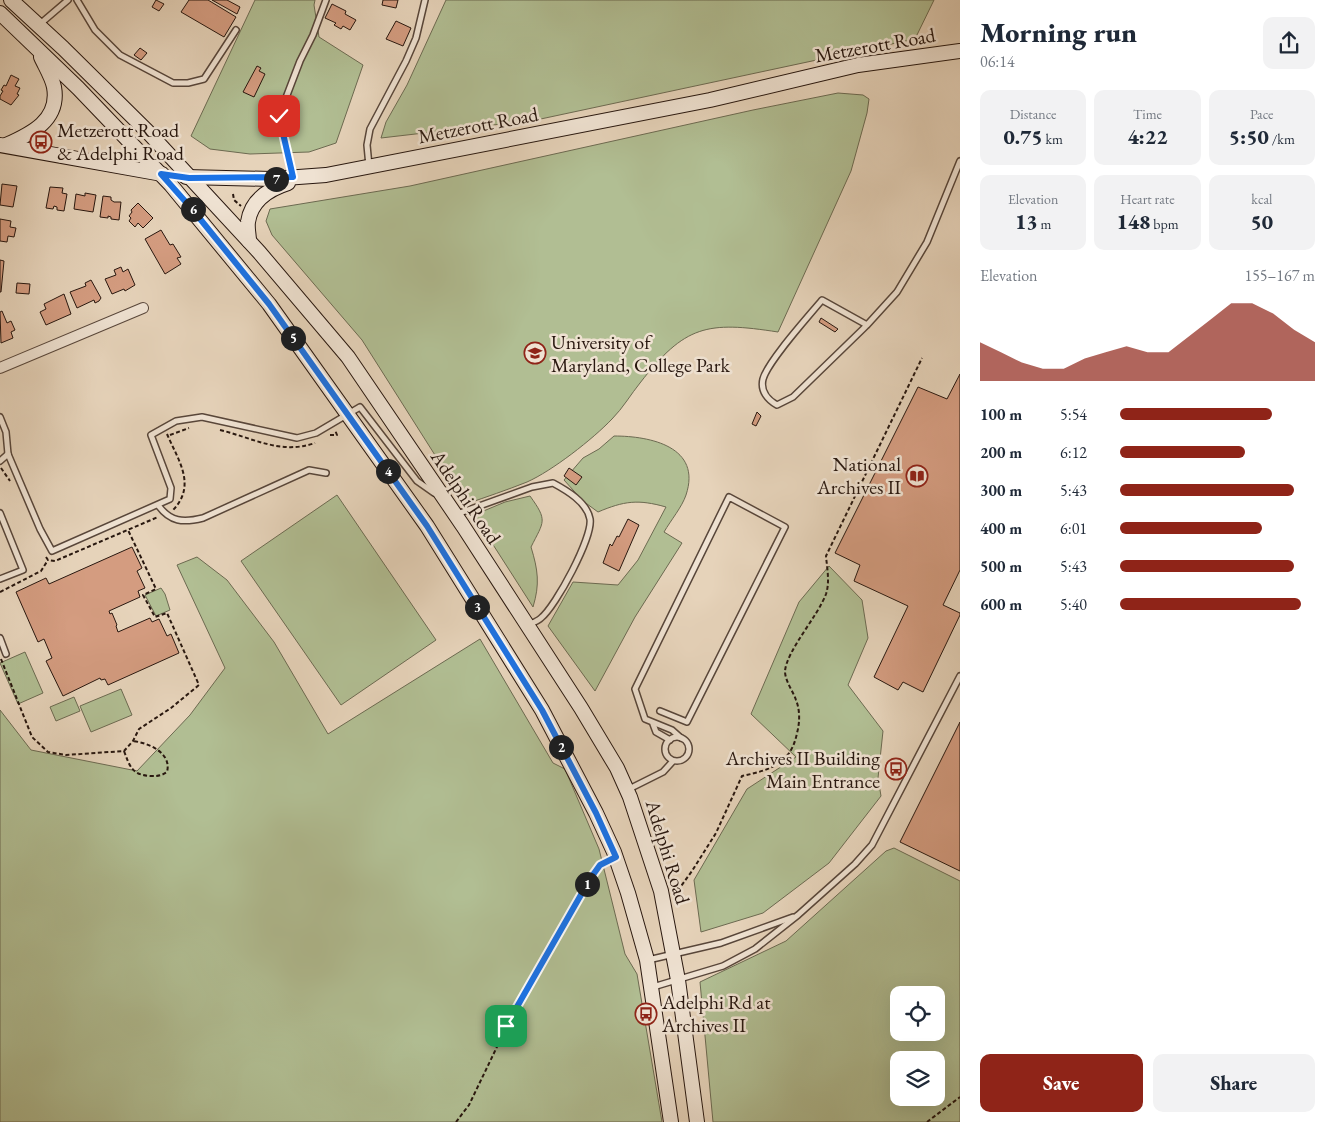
<!DOCTYPE html>
<meta charset="utf-8">
<style>
body{margin:0;font-family:"EB Garamond",serif;background:#f2f2f3;color:#1f2937;height:100vh;display:flex;flex-direction:column;font-size:19px;white-space:nowrap}
*{box-sizing:border-box;margin:0}
p{font-size:16px;color:#747a83}
.icon{flex:none;width:28px;height:28px;fill:none;stroke:currentColor;stroke-width:2;stroke-linecap:round;stroke-linejoin:round}
.map{position:relative;flex:1;overflow:hidden}
.details{display:flex;flex-direction:column;background:#fff;width:375px}
.details>*{flex:none}
.controls{position:absolute;left:890px;top:986px;display:grid;gap:10px}
.controls a{display:grid;place-items:center;width:55px;height:55px;border-radius:10px;background:#fff;box-shadow:0 5px 20px #0002;font-size:25px}
.pin{position:absolute;display:grid;place-items:center;width:42px;height:42px;color:#fff;margin:-21px;border-radius:10px;box-shadow:0 2px 8px #0006}
.km{position:absolute;width:25px;height:25px;margin:-12px;border-radius:50%;background:#222;color:#fff;font-size:14px;line-height:25px;text-align:center}
.round{display:grid;place-items:center;flex:none;width:52px;height:52px;border-radius:10px;background:#f2f2f3}
.headline{display:flex;align-items:center;justify-content:space-between;height:85px;padding:0 20px}
h1{font-size:28px;font-weight:800;line-height:38px}
.stats{display:grid;grid-template-columns:repeat(3,1fr);gap:8px;height:85px;padding:5px 20px}
.stats div{display:grid;align-content:center;border-radius:10px;background:#f2f2f3;text-align:center}
.stats b{font-size:21px;font-weight:800}
.stats small{font-size:14px;font-weight:400}
.stats p{font-size:14px}
.chart{height:140px;padding:10px 20px}
.chart p{display:flex;justify-content:space-between}
.chart svg{width:100%;height:90px;margin-top:5px;fill:#8f2418;opacity:.7}
.cta{display:flex;gap:10px;margin-top:auto;padding:10px 20px}
.cta a{flex:1;height:58px;border-radius:10px;background:#8f2418;color:#fff;font-size:20px;font-weight:800;line-height:58px;text-align:center}
.cta a+a{background:#f2f2f3;color:#1f2937}
ul{padding:0 20px;list-style:none;font-size:16px}
li{display:grid;grid-template-columns:80px 60px 1fr;align-items:center;height:38px}
li i{height:12px;border-radius:6px;background:#8f2418}
main{display:flex;flex:1;min-height:0}
.map>svg:first-child{display:block}
</style>
<main>
<div class="map">
<svg width="960" height="1122" viewBox="0 0 960 1122">
<rect width="100%" height="100%" fill="#e6d3ba"/>
<filter id="stains"><feTurbulence type="fractalNoise" baseFrequency=".004" numOctaves="4"/><feColorMatrix values="0 0 0 0 .2 0 0 0 0 .09 0 0 0 0 .02 0 0 0 .5 -.17"/></filter>
<radialGradient id="worn" r=".72"><stop offset=".6" stop-color="#630" stop-opacity="0"/><stop offset="1" stop-color="#630" stop-opacity=".3"/></radialGradient>
<g fill="#b1be93" stroke="#6c6a51" fill-rule="evenodd">
<path d="M255 0H315L314 5 319 37 363 65 336 143 309 152 250 154 210 149 191 136Z"/>
<path d="M446 0H934L915 39 536 120 381 138 386 122 407 85Z"/>
<path d="M838 93 863 95 869 99 867 113 851 171 778 332C707 321 685 325 640 383 631 394 623 408 612 419 593 439 552 471 527 482 507 490 486 497 466 504L362 340 272 235 266 221 270 209 410 186 753 110Z"/>
<path d="M614 436C651 436 702 447 686 495 682 507 671 520 664 532L682 543 635 617 595 691 548 626 573 582 618 585 638 560 666 507C638 499 624 501 598 512L583 501 564 480 583 458 599 449Z"/>
<path d="M337 495 436 640 341 705 241 561Z"/>
<path d="M530 496C548 521 544 521 531 547 538 570 540 584 533 607L474 515 505 502Z"/>
<path d="M197 557 227 580 274 642 328 734 480 639 553 763 565 769 599 849 625 954 637 974 662 1122H0V710L31 750 137 771 190 715 225 668 177 565Z"/>
<path d="M829 566 862 600 868 638 848 685 883 731 878 778 881 796 829 863 763 913 701 932 694 880 747 789 796 757 751 714 799 602Z"/>
<path d="M161 588 165 594 170 610 156 616 145 595Z"/>
<path d="M25 652 43 693 18 704 0 663Z"/>
<path d="M121 689 132 715 91 732 80 706Z"/>
<path d="M74 697 80 711 56 721 50 707Z"/>
<path d="M894 848 960 881V1122H713L700 982 786 941 886 851ZM899 995H936V1032H899ZM899 1060H936V1098H899Z"/>
</g>
<g fill="#d49c80" stroke="#28170f">
<path d="M156 0 164 4 159 11 152 7Z"/>
<path d="M189 0H208L236 17 224 37 181 12Z"/>
<path d="M212 0H227L240 7 237 14Z"/>
<path d="M383 0H398L396 8 382 5Z"/>
<path d="M332 4 346 11 345 14 356 20 350 30 343 26 341 29 334 25 336 23 325 18Z"/>
<path d="M396 21 411 28 403 46 386 39Z"/>
<path d="M140 48 147 53 141 60 134 55Z"/>
<path d="M257 66 261 68 259 71 265 74 254 97 243 92Z"/>
<path d="M11 75 19 79 15 86 20 88 17 94 19 95 11 105 0 99V96L3 91 1 90 4 85 6 86Z"/>
<path d="M2 184 17 186 13 207 0 205Z"/>
<path d="M50 187 63 188 62 193 67 194 64 211 57 210V207L54 206 53 209 46 208Z"/>
<path d="M85 193 96 195 93 212 74 209 76 194 85 196Z"/>
<path d="M103 196 111 197V200L114 202H121L119 220 111 219V217L108 216V218L100 217Z"/>
<path d="M138 203 153 218 143 228 138 223 135 227 129 221 131 218 129 216 132 212 131 210Z"/>
<path d="M0 219 11 221 10 227 16 228 14 237 8 236 7 242 0 241Z"/>
<path d="M161 230 170 245 173 244 181 257 177 258 181 264 165 274 145 239Z"/>
<path d="M0 260 4 261 1 292H0Z"/>
<path d="M121 267 123 272 128 269 135 285 125 291 124 289 112 294 105 279 116 275 114 270Z"/>
<path d="M91 280 101 298 99 301 95 303 94 300 77 308 70 292 86 286 85 283Z"/>
<path d="M17 283 30 284 29 294 16 293Z"/>
<path d="M64 294 71 314 46 325 40 312 46 309 44 304Z"/>
<path d="M2 311 7 323 11 321 15 330 11 332 13 338 1 343 0 312Z"/>
<path d="M821 318 838 329 835 332 819 322Z"/>
<path d="M960 374V570L943 605 960 613V615L923 692 903 682 898 690 874 677 908 606 854 581 860 565 835 553 918 387 947 399Z"/>
<path d="M757 412 761 416 756 426 752 424Z"/>
<path d="M569 468 582 477 576 485 564 476Z"/>
<path d="M628 519 639 525 619 571 603 563 610 544 612 546 617 536 619 537Z"/>
<path d="M132 547 142 568 137 571 145 588 138 591 140 597 109 611 110 614 112 613 117 625 116 626 118 632 150 618 152 622 159 619 167 636 171 634 179 653 108 685 105 679 101 680 100 678 63 696 46 661 52 658 44 639 38 642 16 592 46 578 49 584Z"/>
<path d="M960 722V871L900 842Z"/>
</g>
<g fill="none" stroke-linecap="round" stroke-linejoin="round">
<g stroke="#58463a" stroke-width="8">
<g id="lane">
<path d="M77 0 95 30 120 55 173 83H188L204 79 236 30"/>
<path d="M40 24 68 0"/>
<path d="M369 166 367 145 370 129 406 61 416 38 425 0"/>
<path d="M293 177 279 116 300 61 313 35 326 0"/>
<path d="M867 325 822 300C808 317 768 361 763 379 760 391 768 400 777 405L793 397 863 329 867 325 897 292 927 242 960 161"/>
<path d="M0 417 6 432 8 454 40 529 52 551 170 499 171 488 151 435 176 421 202 417 297 438 316 433 360 407 417 481 434 493"/>
<path d="M0 461 8 454"/>
<path d="M158 505C170 522 183 523 203 518L309 470 326 473"/>
<path d="M0 513 23 570 0 579"/>
<path d="M457 514 532 487 553 483C566 490 587 502 590 519 593 537 556 606 541 618 538 621 532 623 528 625"/>
<path d="M0 638 6 654"/>
<path d="M660 711 687 722 785 527 729 497 635 689 645 719 672 730 681 738"/>
<path d="M653 724 656 732 670 740"/>
<circle cx="677" cy="749" r="12"/>
<path d="M627 790 663 772 673 761"/>
<path d="M648 960 721 943 793 917"/>
<path d="M653 987 723 966 755 949 798 915 855 864 872 845 960 676"/>
</g>
</g>
<g stroke="#58463a" stroke-width="12">
<path id="street" d="M0 368 143 308"/>
</g>
<g stroke="#28170f" stroke-width="16">
<g id="secondary">
<path d="M11 0 63 48 147 131 259 252 348 357 463 526 581 708 617 768 630 797 661 891 678 980 697 1122"/>
<path d="M0 13 78 88 171 185 269 304 427 526 542 710 596 813 614 852 628 893 647 960 671 1122"/>
<path d="M0 145 162 174"/>
<path d="M6 145C31 134 60 120 54 87 52 77 45 66 41 57"/>
<path d="M186 177 271 179 326 175 710 100 858 65 960 51"/>
<path d="M249 241C249 235 247 228 248 222 251 200 269 189 288 183"/>
</g>
</g>
<g stroke="#28170f" stroke-width="2" stroke-dasharray="4 2.5" stroke-linecap="butt">
<path d="M233 194 234 200 241 206"/>
<path d="M220 430C253 438 281 455 315 443"/>
<path d="M167 434C178 460 197 485 173 510"/>
<path d="M170 435 189 428"/>
<path d="M330 435H337L335 430"/>
<path d="M1 468 10 481"/>
<path d="M46 557 48 560 55 561 158 517"/>
<path d="M0 592 41 571 48 560"/>
<path d="M1 659 32 737 48 752 66 755 124 751 133 741 139 729 171 708 199 685 167 613 155 617 143 595 156 589 128 530"/>
<path d="M124 751C130 767 132 775 151 776 158 776 161 776 167 772 172 753 149 743 133 741"/>
<path d="M674 896 692 871 716 833 742 776C770 770 791 764 797 733 800 722 800 710 796 700 793 691 785 681 785 671 787 650 818 616 826 594 830 582 827 568 826 556L922 358"/>
<path d="M456 1122 469 1105 507 1026 590 879 600 865 605 863"/>
<path d="M927 1122 960 1097"/>
</g>
<use href="#lane" stroke="#efe2d2" stroke-width="5"/>
<use href="#street" stroke="#efe2d2" stroke-width="10"/>
<use href="#secondary" stroke="#efe2d2" stroke-width="14"/>
</g>
<g fill="none" stroke-linecap="round" stroke-linejoin="round">
<g stroke="#fff" stroke-width="10">
<path id="route" d="M279 116 293 177 189 178 161 174 192 209 269 304 427 526 542 710 596 813 616 857 600 865 590 879 506 1026"/>
</g>
<use href="#route" stroke="#1a73e8" stroke-width="6"/>
</g>
<defs>
<g id="bus-ring" transform="scale(1.125)"><circle r="9.5" fill="#efe2d2" stroke="#8f2418" stroke-width="1.5"/><path d="M-5-6H5V4H4V6H2V4H-2V6H-4V4H-5ZM-3.5-4V0h7V-4ZM-3.5 1.2v1.5H-2V1.2ZM2 1.2v1.5H3.5V1.2Z" fill="#8f2418"/></g>
<g id="university-ring" transform="scale(1.125)"><circle r="9.5" fill="#efe2d2" stroke="#8f2418" stroke-width="1.5"/><path d="M0-5L7-2L0 1L-7-2ZM-4 1L0 2.5L4 1V4Q0 6-4 4Z" fill="#8f2418"/></g>
<g id="library-ring" transform="scale(1.125)"><circle r="9.5" fill="#efe2d2" stroke="#8f2418" stroke-width="1.5"/><path d="M-6-4Q-3-5.5-.7-3.5V5Q-3 3-6 4ZM6-4Q3-5.5 .7-3.5V5Q3 3 6 4Z" fill="#8f2418"/></g>
</defs>
<g fill-rule="evenodd">
<use href="#bus-ring" x="41" y="142"/>
<use href="#university-ring" x="535" y="353"/>
<use href="#library-ring" x="917" y="476"/>
<use href="#bus-ring" x="896" y="769"/>
<use href="#bus-ring" x="646" y="1014"/>
</g>
<g text-anchor="middle" stroke-width="5" stroke-linejoin="round" paint-order="stroke">
<g font-size="20" fill="#28170f" stroke="#efe2d2">
<text transform="translate(875 45) rotate(-10)" y="7">Metzerott Road</text>
<text transform="translate(478 125) rotate(-11)" y="7">Metzerott Road</text>
<text transform="translate(466 497) rotate(56)" y="7">Adelphi Road</text>
<text transform="translate(668 852) rotate(73)" y="7">Adelphi Road</text>
</g>
<g font-size="20" fill="#28170f" stroke="#efe2d2" text-anchor="start">
<text x="57" y="137">Metzerott Road<tspan x="57" dy="23">&amp; Adelphi Road</tspan></text>
<text x="551" y="349">University of<tspan x="551" dy="23">Maryland, College Park</tspan></text>
<text x="901" y="471" text-anchor="end">National<tspan x="901" dy="23">Archives II</tspan></text>
<text x="880" y="765" text-anchor="end">Archives II Building<tspan x="880" dy="23">Main Entrance</tspan></text>
<text x="662" y="1009">Adelphi Rd at<tspan x="662" dy="23">Archives II</tspan></text>
</g>
</g>
<rect width="100%" height="100%" filter="url(#stains)"/>
<rect width="100%" height="100%" fill="url(#worn)"/>
</svg>
<div class="controls">
<a><svg class="icon" aria-label="locate" viewBox="0 0 24 24"><circle cx="12" cy="12" r="6"/><path d="M12 2v4M12 18v4M2 12h4M18 12h4"/></svg></a>
<a><svg class="icon" aria-label="layers" viewBox="0 0 24 24"><path d="M12 4l9 5-9 5-9-5zM3 14l9 5 9-5"/></svg></a>
</div>
<div class="pin" style="left:506px;top:1026px;background:#1e9e55"><svg class="icon" aria-label="arrive" viewBox="0 0 24 24"><path d="M6 21V4h12l-3 4 3 4H6"/></svg></div>
<div class="pin" style="left:279px;top:116px;background:#d93025"><svg class="icon" aria-label="check" viewBox="0 0 24 24"><path d="M5 12l5 5 9-10"/></svg></div>
<b class="km" style="left:587px;top:884px">1</b>
<b class="km" style="left:561px;top:747px">2</b>
<b class="km" style="left:477px;top:607px">3</b>
<b class="km" style="left:388px;top:471px">4</b>
<b class="km" style="left:293px;top:338px">5</b>
<b class="km" style="left:193px;top:209px">6</b>
<b class="km" style="left:276px;top:179px">7</b>
</div>
<section class="details">
<div class="headline"><div><h1>Morning run</h1><p>06:14</p></div><a class="round"><svg class="icon" aria-label="share" viewBox="0 0 24 24"><path d="M12 15V3M7 8l5-5 5 5M5 13v7h14v-7"/></svg></a></div>
<div class="stats">
<div><p>Distance</p><b>0.75<small> km</small></b></div>
<div><p>Time</p><b>4:22</b></div>
<div><p>Pace</p><b>5:50<small> /km</small></b></div>
</div>
<div class="stats">
<div><p>Elevation</p><b>13<small> m</small></b></div>
<div><p>Heart rate</p><b>148<small> bpm</small></b></div>
<div><p>kcal</p><b>50</b></div>
</div>
<div class="chart"><p><span>Elevation</span>155–167 m</p>
<svg viewBox="0 0 160 44" preserveAspectRatio="none"><path d="M0 44V25L10 30L20 35L30 38L40 38L50 33L60 30L70 27L80 30L90 30L100 22L110 14L120 6L130 6L140 11L150 19L160 25V44z"/></svg>
</div>
<ul>
<li><b>100 m</b>5:54<i style="width:78%"></i></li>
<li><b>200 m</b>6:12<i style="width:64%"></i></li>
<li><b>300 m</b>5:43<i style="width:89%"></i></li>
<li><b>400 m</b>6:01<i style="width:73%"></i></li>
<li><b>500 m</b>5:43<i style="width:89%"></i></li>
<li><b>600 m</b>5:40<i style="width:93%"></i></li>
</ul>
<div class="cta"><a>Save</a><a>Share</a></div>
</section>
</main>
